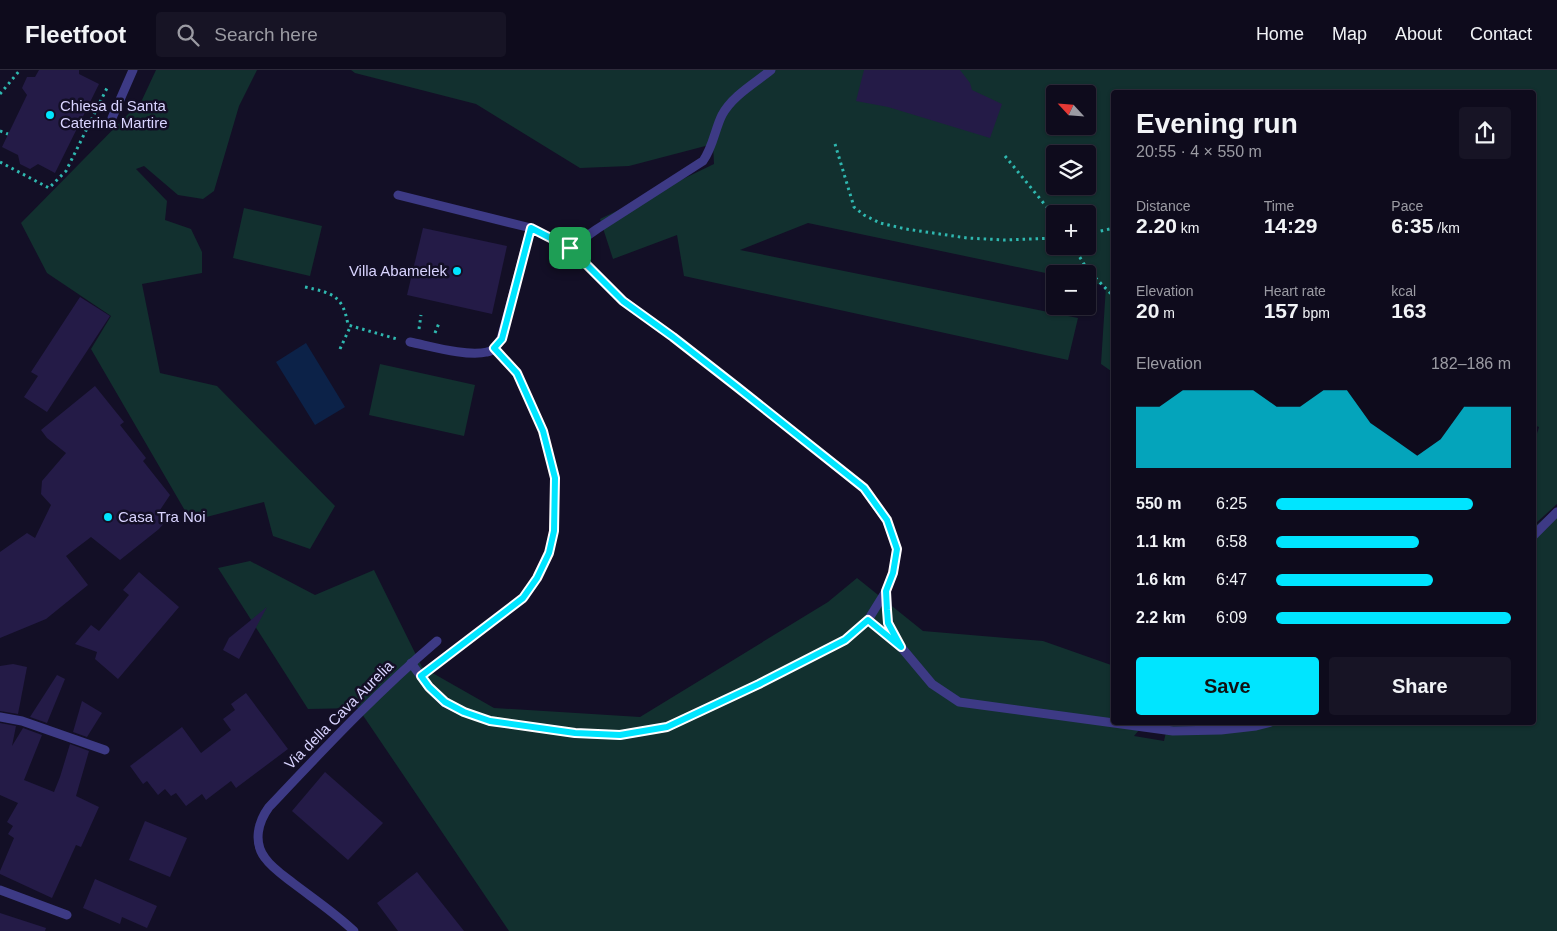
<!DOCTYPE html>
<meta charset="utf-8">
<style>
body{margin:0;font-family:Helvetica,sans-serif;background:#171425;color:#f1f3f6;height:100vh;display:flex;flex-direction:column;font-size:19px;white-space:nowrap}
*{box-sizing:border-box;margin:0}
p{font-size:16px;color:#9b9ba3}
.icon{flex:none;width:28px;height:28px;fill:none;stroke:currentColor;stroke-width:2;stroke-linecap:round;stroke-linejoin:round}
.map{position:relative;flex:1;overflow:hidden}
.side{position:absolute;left:1111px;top:20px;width:425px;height:635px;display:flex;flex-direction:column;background:#0e0b1c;border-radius:5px;box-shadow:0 1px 4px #0004,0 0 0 1px #2e2b3b}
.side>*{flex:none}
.needle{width:32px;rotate:296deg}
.fabs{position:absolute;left:1046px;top:15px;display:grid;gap:10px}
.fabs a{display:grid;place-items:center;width:50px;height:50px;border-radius:5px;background:#0e0b1c;box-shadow:0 1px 4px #0004,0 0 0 1px #2e2b3b;font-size:25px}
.pin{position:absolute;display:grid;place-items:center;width:42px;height:42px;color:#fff;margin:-21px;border-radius:10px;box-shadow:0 2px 8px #0006}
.round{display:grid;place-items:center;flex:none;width:52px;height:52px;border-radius:5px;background:#171425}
.headline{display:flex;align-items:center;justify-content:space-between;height:85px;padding:0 25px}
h1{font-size:28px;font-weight:700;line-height:38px}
.stats{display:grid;grid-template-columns:repeat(3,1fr);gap:8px;height:85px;padding:5px 25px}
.stats div{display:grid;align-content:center}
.stats b{font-size:21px;font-weight:700}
.stats small{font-size:14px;font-weight:400}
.stats p{font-size:14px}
.chart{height:140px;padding:10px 25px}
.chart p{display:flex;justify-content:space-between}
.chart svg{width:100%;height:90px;margin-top:5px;fill:#00e5ff;opacity:.7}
.cta{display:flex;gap:10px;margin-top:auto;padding:10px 25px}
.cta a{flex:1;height:58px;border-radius:5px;background:#00e5ff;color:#111;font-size:20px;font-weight:700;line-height:58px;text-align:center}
.cta a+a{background:#171425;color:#f1f3f6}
ul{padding:0 25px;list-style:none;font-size:16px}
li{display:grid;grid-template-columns:80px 60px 1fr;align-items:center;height:38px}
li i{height:12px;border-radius:6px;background:#00e5ff}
header{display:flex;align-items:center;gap:30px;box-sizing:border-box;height:70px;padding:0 25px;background:#0e0b1c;border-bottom:1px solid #2e2b3b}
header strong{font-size:24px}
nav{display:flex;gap:28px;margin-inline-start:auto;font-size:18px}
.search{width:350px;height:45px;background:#171425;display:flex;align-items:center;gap:12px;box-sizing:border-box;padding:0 18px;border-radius:5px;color:#9b9ba3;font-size:19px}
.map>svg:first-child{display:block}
</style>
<header>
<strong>Fleetfoot</strong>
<div class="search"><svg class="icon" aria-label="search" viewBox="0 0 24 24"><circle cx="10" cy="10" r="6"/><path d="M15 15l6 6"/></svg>Search here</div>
<nav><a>Home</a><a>Map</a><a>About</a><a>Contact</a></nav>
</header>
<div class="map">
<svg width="1557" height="861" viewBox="0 0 1557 861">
<rect width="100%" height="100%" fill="#130f26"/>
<g fill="#12302f" fill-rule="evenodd">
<path d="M156 0H257L239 36 214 121 203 129 178 125 144 96 136 99 167 131 165 150 191 159 202 182V203L142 214 160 303 217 316 335 436 310 479 273 466 264 432 191 451 91 279 111 246 47 203 21 153 142 30Z"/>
<path d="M351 0H1557V434L1534 455V373L1539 357 1534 355V22H1114V303L1101 294 1106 216 1088 212V204H1055V205L808 153 740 180 1078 248 1068 290 684 206 677 165 613 189 600 149 714 94 713 74 629 96 580 98 476 34 355 3ZM1055 24H1088V56H1055ZM1055 84H1088V116H1055ZM1055 144H1088V176H1055Z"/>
<path d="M244 138 322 156 310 206 233 188Z"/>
<path d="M380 294 475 315 464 366 369 345Z"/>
<path d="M1557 437V861H509L358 638 308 639 218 498 250 491 315 525 374 500 422 597 494 638 640 647 828 532 857 508 923 561 1043 571 1114 596V652L1145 653 1134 666 1164 671 1168 653 1534 652V457Z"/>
</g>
<path fill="#0c2248" d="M306 273 345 337 315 355 276 292Z"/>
<g fill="#241b47">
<path d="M39 0H79V4L99 14 55 103 38 94 30 99 20 94 18 85 2 77 27 25 22 18 27 7H35Z"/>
<path d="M864 0H960L970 13 972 20 1002 34 990 68 888 37 856 31Z"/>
<path d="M423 158 507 176 492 244 407 225Z"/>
<path d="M80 227 110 246 47 342 24 327 38 306 31 302Z"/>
<path d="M95 316 124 352 120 355 146 388 143 391 170 425 158 443 165 452 159 459 120 490 91 467 66 486 88 515 46 549 0 568V482L27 463 35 468 51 435 41 424 42 411 66 383 47 368 41 360Z"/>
<path d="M139 502 179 537 118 609 95 589 97 582 75 574 91 555 99 561 129 525 123 520Z"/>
<path d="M267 537 239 589 223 580 229 568Z"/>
<path d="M13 594 27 597 18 644 0 641V596Z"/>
<path d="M57 605 65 609 47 653 30 647Z"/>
<path d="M246 623 288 679 236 718 231 711 206 730 202 724 186 736 176 723 171 726 165 719 158 725 147 711 143 714 130 696 182 657 201 683 231 660 223 649 235 640 231 634Z"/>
<path d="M82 631 102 643 87 667 73 662Z"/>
<path d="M0 653 16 656 12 676 23 658 42 665 24 710 54 722 60 707 70 674 89 681 76 726 99 737 81 777 76 775 52 828 0 804V801L14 768 8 764 13 756 7 752 18 733 0 725Z"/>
<path d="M325 702 383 753 348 790 292 741Z"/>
<path d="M145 751 187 768 170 807 129 790Z"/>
<path d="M417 802 464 861H398L377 833Z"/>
<path d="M95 809 157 836 147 858 122 847 120 854 83 838Z"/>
<path d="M0 843 46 858 45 861H0Z"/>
</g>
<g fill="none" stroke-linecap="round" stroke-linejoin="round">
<g stroke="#2fb8b0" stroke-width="3" stroke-dasharray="2.5 4" stroke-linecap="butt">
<path d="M0 24 20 0"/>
<path d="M0 61 8 64"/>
<path d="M835 74 854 137 864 145 880 153 906 159 967 168 1005 170 1055 168"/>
<path d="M1005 86 1055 147"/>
<path d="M0 92 49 118 66 101 108 16"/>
<path d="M1088 164 1114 158"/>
<path d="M1073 176 1087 199 1114 227"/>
<path d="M305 217C332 223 343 225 348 255L397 269"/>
<path d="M419 259 421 245"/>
<path d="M435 263 439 253"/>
<path d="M340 279 351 255"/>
<path d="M431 598 523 528 537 508 549 483 554 461 555 408 543 361 517 303 503 287"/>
</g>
<g stroke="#3d3a85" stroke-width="9">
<path d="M112 48 133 0"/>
<path d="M398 125 531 158 570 178 623 231 673 267 737 317 864 418 887 451 897 479 893 503 886 521 868 550 845 570 759 614 667 657 620 665 575 663 490 651 464 642 445 633 429 617 411 593"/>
<path d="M570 178 597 159 703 91C713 77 715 59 722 45 732 26 755 13 771 0"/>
<path d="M410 272C430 276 467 287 487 282 494 281 498 274 501 269L531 158"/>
<path d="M1534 465 1557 442"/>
<path d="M886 521 888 553 899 573"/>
<path d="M868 550 901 577 932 614 959 632 1173 661 1221 660 1256 656 1271 652"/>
<path d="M0 647 22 651 105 680"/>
<path d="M0 820 67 845"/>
<path d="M354 861C335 843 314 829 293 813 284 806 272 798 265 788 253 772 258 752 269 737 323 680 377 622 437 571"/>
</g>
</g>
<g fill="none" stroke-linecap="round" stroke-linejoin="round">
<g stroke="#fff" stroke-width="10">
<path id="route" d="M531 158 570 178 623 231 673 267 737 317 864 418 887 450 897 479 893 503 886 521 887 540 888 553 901 577 868 550 845 570 759 614 667 657 620 665 575 663 490 651 464 642 445 632 429 617 421 606 523 528 537 508 549 483 554 461 555 408 543 361 517 303 494 278 502 269Z"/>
</g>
<use href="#route" stroke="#00e5ff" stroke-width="6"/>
</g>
<g fill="#00e5ff" stroke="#130f26" stroke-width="2">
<circle cx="50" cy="45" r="5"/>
<circle cx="457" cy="201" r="5"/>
<circle cx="108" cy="447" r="5"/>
</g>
<g text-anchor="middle" stroke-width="5" stroke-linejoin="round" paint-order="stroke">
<g font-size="15" fill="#d9d4ff" stroke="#130f26" text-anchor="start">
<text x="60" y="41">Chiesa di Santa<tspan x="60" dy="17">Caterina Martire</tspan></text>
<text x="447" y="206" text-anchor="end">Villa Abamelek</text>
<text x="118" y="452">Casa Tra Noi</text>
</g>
<g font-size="15" fill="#d9d4ff" stroke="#130f26">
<text transform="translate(339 645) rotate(-45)" y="5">Via della Cava Aurelia</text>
</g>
</g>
</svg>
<div class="fabs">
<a><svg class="needle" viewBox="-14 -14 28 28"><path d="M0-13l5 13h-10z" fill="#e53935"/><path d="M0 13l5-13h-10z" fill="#9b9ba3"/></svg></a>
<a><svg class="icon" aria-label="layers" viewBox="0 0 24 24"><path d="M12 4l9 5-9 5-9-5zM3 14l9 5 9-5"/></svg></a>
<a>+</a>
<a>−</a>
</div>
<div class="pin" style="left:570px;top:178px;background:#1e9e55"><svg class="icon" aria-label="arrive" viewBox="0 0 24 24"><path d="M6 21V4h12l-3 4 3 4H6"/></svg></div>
<section class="side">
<div class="headline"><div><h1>Evening run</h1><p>20:55 · 4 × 550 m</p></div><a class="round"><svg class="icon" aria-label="share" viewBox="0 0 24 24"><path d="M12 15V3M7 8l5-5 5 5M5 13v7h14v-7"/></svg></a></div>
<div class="stats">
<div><p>Distance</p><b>2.20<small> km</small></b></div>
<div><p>Time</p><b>14:29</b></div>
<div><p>Pace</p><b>6:35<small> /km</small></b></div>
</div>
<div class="stats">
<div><p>Elevation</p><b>20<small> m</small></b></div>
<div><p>Heart rate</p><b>157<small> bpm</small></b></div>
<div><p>kcal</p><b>163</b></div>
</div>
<div class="chart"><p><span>Elevation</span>182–186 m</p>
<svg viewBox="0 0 160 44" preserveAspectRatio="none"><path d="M0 44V14L10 14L20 6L30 6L40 6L50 6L60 14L70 14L80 6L90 6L100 22L110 30L120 38L130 30L140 14L150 14L160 14V44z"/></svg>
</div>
<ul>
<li><b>550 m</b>6:25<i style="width:84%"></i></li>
<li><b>1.1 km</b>6:58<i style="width:61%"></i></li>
<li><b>1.6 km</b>6:47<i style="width:67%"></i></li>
<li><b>2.2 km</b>6:09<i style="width:100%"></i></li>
</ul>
<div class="cta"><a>Save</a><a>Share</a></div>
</section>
</div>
